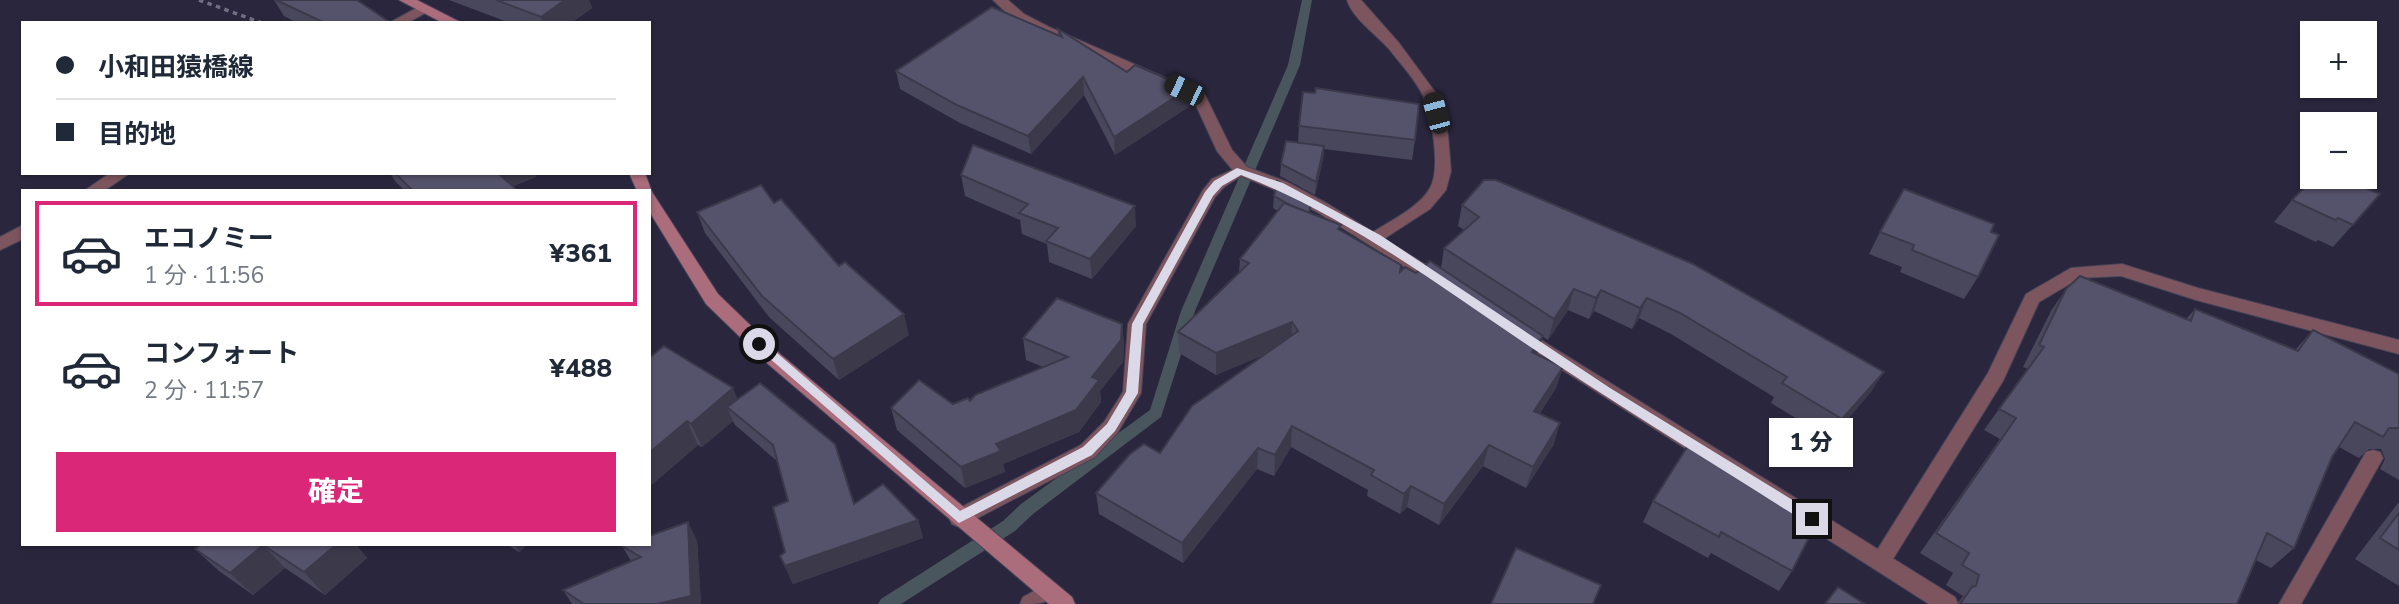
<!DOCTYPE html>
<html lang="ja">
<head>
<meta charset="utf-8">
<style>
	:root { --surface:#fff; --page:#f2f2f3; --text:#1f2937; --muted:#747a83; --line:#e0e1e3; --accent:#db2777 }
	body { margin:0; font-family:"Nunito Sans","Noto Sans JP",sans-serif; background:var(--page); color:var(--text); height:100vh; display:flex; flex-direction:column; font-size:26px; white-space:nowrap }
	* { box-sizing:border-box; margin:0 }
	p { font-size:23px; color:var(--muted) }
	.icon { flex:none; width:38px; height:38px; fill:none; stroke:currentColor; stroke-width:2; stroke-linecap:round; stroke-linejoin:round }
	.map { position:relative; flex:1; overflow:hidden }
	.details { position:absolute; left:21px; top:189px; width:630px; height:357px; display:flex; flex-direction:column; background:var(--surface); border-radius:0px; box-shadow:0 2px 5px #0004 }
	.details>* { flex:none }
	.top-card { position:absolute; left:21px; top:21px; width:630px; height:154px; border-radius:0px; box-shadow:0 2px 5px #0004; display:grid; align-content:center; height:154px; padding:0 35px; background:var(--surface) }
	.controls { position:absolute; left:2300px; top:21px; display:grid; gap:14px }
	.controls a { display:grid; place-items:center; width:77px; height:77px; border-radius:0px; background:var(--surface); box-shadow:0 2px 5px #0004; font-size:35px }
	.end { position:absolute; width:32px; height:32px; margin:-16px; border:9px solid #dbd9e8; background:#111; box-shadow:0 0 0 4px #111 }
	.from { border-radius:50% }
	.bubble { position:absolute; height:49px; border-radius:0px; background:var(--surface); box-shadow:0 2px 5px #0004; font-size:23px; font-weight:800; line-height:49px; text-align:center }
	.car { position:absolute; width:21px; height:42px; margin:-21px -10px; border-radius:9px; box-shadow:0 0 5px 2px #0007; background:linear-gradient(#222 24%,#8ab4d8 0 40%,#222 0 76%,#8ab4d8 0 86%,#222 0) }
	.top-card b { display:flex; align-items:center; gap:24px; height:66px; font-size:26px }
	.top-card b+b { border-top:2px solid var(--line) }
	.top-card i { width:18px; height:18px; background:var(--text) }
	ul { padding:12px 0 0; list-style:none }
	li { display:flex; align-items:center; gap:21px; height:105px; margin:0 14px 10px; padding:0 21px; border:4px solid transparent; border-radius:0px }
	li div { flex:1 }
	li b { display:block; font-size:26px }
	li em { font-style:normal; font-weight:800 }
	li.selected { border-color:var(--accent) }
	li>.icon { width:63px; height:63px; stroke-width:1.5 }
	.cta { display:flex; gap:14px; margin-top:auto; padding:14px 35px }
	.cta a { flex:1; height:80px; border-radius:0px; background:var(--accent); color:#fff; font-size:28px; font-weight:800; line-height:80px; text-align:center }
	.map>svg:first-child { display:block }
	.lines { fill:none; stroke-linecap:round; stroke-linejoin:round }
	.stream { fill:#4a565d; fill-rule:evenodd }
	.service-casing { stroke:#464358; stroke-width:2 }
	.minor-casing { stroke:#464358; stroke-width:2 }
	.secondary-casing { stroke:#464358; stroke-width:2 }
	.path { stroke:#726f83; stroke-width:3.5; stroke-dasharray:4.5 4.5; stroke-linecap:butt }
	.service { fill:#7d555f; fill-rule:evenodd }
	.minor { fill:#7d555f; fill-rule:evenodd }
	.secondary { fill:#ab6c7c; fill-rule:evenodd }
	.wall { fill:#49475c }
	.shaded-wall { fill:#3c394b }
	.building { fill:#55526b; stroke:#3c394b; stroke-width:2 }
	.route { fill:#dbd9e8 }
</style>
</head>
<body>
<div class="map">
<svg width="2399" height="604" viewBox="0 0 2399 604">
	<rect width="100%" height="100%" fill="#2a263d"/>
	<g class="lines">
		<path class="stream" d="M 1302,0 L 1312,0 L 1300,65 L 1195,311 L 1161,417 L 1033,514 L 1015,531 L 901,604 L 878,604 L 881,599 L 1003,521 L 1021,504 L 1150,410 L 1181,311 L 1288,65 Z"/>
		<defs>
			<g id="service">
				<path d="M 1347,0 L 1361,0 L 1399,43 L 1438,96 L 1448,135 L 1451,171 L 1446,190 L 1430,209 L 1376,244 L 1368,238 L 1370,234 C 1388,222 1419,208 1430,188 C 1441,170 1432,117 1424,98 C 1417,81 1400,63 1389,49 C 1376,34 1353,19 1347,0 Z"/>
				<path d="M 1241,166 L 1249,171 L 1224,187 L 1215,197 L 1146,324 L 1141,393 L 1118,432 L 1095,457 L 966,524 L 959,527 L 952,524 L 949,518 L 952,512 L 1081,445 L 1104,422 L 1123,392 L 1128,324 L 1203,190 L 1212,179 Z"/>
				<path d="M 2122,264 L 2198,288 L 2399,340 L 2399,354 L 2196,300 L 2121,276 L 2080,278 L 2039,302 L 2003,381 L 1888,567 L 1881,570 L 1874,567 L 1871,561 L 1874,555 L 1988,373 L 2026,294 L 2071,268 Z"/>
			</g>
			<g id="minor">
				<path d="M 993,0 L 1008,0 L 1024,14 L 1049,27 L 1205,95 L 1232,150 L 1247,167 L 1287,182 L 1328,204 L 1447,278 L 1450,282 L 1447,286 L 1435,286 L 1317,212 L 1275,190 L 1236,174 L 1217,151 L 1194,101 L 1039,33 L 1014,20 Z"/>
				<path d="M 422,5 L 429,9 L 427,12 L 407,23 L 389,23 Z"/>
				<path d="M 110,173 L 130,173 L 104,191 L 84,191 Z"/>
				<path d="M 23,225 L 23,239 L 0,250 L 0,237 Z"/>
				<path d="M 1520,327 L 1955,597 L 1958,604 L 1929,604 L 1514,339 L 1511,334 L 1514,329 Z"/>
				<path d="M 2373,450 L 2380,452 L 2383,458 L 2301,604 L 2279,604 L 2366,452 Z"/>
				<path d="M 1048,583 L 1055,585 L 1059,592 C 1051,604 1036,604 1020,604 L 1023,597 Z"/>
			</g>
			<g id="secondary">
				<path d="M 399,0 L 417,0 L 462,23 L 443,23 Z"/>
				<path d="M 629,173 L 645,173 L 652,192 L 718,294 L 780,354 L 1072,597 L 1075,604 L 1049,604 L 768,364 L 706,304 L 649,211 L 649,191 L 637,191 Z"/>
			</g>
		</defs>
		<use href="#service" class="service-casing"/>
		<use href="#minor" class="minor-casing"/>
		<use href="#secondary" class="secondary-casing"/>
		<path class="path" d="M 199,0 L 262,23"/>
		<use href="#service" class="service"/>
		<use href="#minor" class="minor"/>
		<use href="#secondary" class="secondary"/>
	</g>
	<g class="wall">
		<path d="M 274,0 L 357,0 L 391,23 L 297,23 L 284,16 Z"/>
		<path d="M 449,0 L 589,0 L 592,8 L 571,23 L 510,23 Z"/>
		<path d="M 1058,29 L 1127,72 L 1189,88 L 1190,106 L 1115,155 L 1084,95 L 1031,154 L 960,123 L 900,89 L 896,71 L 1058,36 Z"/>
		<path d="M 1299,126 L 1415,140 L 1412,160 L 1324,149 L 1323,159 L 1315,195 L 1280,176 L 1281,164 L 1298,143 Z"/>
		<path d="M 390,173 L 534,173 L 536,177 L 513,186 L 518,191 L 405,191 L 395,181 Z"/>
		<path d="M 961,175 L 1136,226 L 1092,279 L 1049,262 L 1047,244 L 1022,234 L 1020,220 L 965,196 Z"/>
		<path d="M 2380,194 L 2333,247 L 2318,240 L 2316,242 L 2274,222 L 2292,200 Z"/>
		<path d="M 1274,196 L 1311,214 L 1340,230 L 1400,272 L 1416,273 L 1441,268 L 1444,248 L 1464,230 L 1458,226 L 1462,205 L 1871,392 L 1830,439 L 1771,403 L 1774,397 L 1671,334 L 1639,318 L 1632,329 L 1594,311 L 1589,319 L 1568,310 L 1548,340 L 1542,336 L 1537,355 L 1563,367 L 1556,388 L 1540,413 L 1554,444 L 1526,488 L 1483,466 L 1439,525 L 1407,507 L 1400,514 L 1367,496 L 1368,490 L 1291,447 L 1274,476 L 1257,469 L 1183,563 L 1099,514 L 1096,493 L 1160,453 L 1265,354 L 1216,375 L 1179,353 L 1178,332 L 1239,272 L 1240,259 L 1278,211 L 1273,208 Z"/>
		<path d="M 774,203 L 909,335 L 839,380 L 769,317 L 705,233 L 697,212 Z"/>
		<path d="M 1880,232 L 1991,232 L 1978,277 L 1964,299 L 1900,272 L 1902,267 L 1869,254 Z"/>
		<path d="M 2066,289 L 2186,319 L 2195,309 L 2295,350 L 2313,330 L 2399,374 L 2399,480 L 2380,469 L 2385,459 L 2381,449 L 2369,449 L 2359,458 L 2339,447 L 2332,457 L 2294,548 L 2271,568 L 2256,560 L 2237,604 L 1957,604 L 1963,596 L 1946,585 L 1953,573 L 1920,553 L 2000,439 L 1984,430 L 2028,369 L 2023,367 L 2051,311 Z"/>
		<path d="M 1122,324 L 1124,346 L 1123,362 L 1100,391 L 1101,402 L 1079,432 L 1003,464 L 1005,472 L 965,488 L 897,430 L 891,408 L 953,404 L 970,401 L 1043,367 L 1026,360 L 1023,338 Z"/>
		<path d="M 649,358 L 835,444 L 855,504 L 918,520 L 923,538 L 793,584 L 780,556 L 785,552 L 788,501 L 777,461 L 735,425 L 733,421 L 702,447 L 698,445 L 649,487 Z"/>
		<path d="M 1736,476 L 1792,571 L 1779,591 L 1711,553 L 1708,558 L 1643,522 L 1653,501 Z"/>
		<path d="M 2399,502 L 2399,586 L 2355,559 Z"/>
		<path d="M 697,540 L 701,604 L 572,604 L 563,590 L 631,561 L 622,546 Z"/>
		<path d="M 201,544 L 357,546 L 367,558 L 325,595 L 285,568 L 253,595 L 219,571 L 195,549 Z"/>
		<path d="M 506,544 L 528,544 L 519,552 Z"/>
	</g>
	<g class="shaded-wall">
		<path d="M 565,0 L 589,0 L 592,8 L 571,23 L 543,23 L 541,17 Z"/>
		<path d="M 1083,77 L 1084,95 L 1031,154 L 1028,136 Z"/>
		<path d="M 1189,88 L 1190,106 L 1115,155 L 1114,137 Z"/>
		<path d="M 1324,146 L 1323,159 L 1315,195 L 1316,182 Z"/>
		<path d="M 496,173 L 534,173 L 536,177 L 505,189 Z"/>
		<path d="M 1135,206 L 1136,226 L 1092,279 L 1090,259 Z"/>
		<path d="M 1574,289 L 1568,310 L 1548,340 L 1554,319 Z"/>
		<path d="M 1601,290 L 1594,311 L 1589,319 L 1596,298 Z"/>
		<path d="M 1647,298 L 1639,318 L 1632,329 L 1640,308 Z"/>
		<path d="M 904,314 L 909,335 L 839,380 L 833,359 Z"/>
		<path d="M 1292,322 L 1291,344 L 1216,375 L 1216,353 Z"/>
		<path d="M 1122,324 L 1124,346 L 1123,362 L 1100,391 L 1101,402 L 1079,432 L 1003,464 L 1005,472 L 965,488 L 961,467 L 1092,377 Z"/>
		<path d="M 1543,336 L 1536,357 L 1532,352 Z"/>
		<path d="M 1563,367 L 1556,388 L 1527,432 L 1534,411 Z"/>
		<path d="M 1884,372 L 1871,392 L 1830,439 L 1842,419 Z"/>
		<path d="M 733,388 L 743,412 L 727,407 L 733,421 L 702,447 L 691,424 Z"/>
		<path d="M 687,421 L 698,445 L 649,487 L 649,453 Z"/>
		<path d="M 1560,423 L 1554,444 L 1526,488 L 1533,467 Z"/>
		<path d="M 1292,426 L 1291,447 L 1274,476 L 1275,455 Z"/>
		<path d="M 1489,445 L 1483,466 L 1439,525 L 1444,504 Z"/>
		<path d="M 1258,448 L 1257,469 L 1183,563 L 1182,543 Z"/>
		<path d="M 1411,486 L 1407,507 L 1400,514 L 1404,494 Z"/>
		<path d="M 918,520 L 923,538 L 793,584 L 785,566 Z"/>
		<path d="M 688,522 L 697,540 L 701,604 L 657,604 Z"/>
		<path d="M 337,544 L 359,544 L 357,546 L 367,558 L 325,595 L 304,572 Z"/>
		<path d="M 514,544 L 528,544 L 519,552 Z"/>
		<path d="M 263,545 L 285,568 L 253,595 L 230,573 Z"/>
	</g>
	<g class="building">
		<path d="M 276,0 L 357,0 L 391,23 L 325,23 Z"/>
		<path d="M 496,0 L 565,0 L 541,17 Z"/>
		<path d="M 992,7 L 1062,37 L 1058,29 L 1127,72 L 1135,65 L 1189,88 L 1114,137 L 1083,77 L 1028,136 L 957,105 L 896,71 Z"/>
		<path d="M 1316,88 L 1419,104 L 1415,140 L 1299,126 L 1303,92 L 1315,93 Z"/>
		<path d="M 1286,141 L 1324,146 L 1316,182 L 1281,164 Z"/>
		<path d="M 973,145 L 1135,206 L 1090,259 L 1046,241 L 1058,228 L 1019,213 L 1028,204 L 961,175 Z"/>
		<path d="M 395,173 L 498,173 L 518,191 L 413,191 Z"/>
		<path d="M 2315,177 L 2340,177 L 2380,194 L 2353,225 L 2338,218 L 2335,220 L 2292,200 Z"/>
		<path d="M 1484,180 L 1496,180 L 1693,264 L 1884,372 L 1842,419 L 1782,383 L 1787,377 L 1680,313 L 1647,298 L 1640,308 L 1601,290 L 1596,298 L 1574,289 L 1554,319 L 1444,248 L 1479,217 L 1462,205 Z"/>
		<path d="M 1277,181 L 1312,200 L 1309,213 L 1292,206 L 1274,196 Z"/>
		<path d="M 761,185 L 774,203 L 781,199 L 839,266 L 845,262 L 904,314 L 833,359 L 762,296 L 697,212 Z"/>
		<path d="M 1904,189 L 1994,224 L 1991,232 L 1999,235 L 1978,277 L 1912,250 L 1914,245 L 1880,232 Z"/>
		<path d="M 1284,203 L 1341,225 L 1338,229 L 1401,265 L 1400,272 L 1405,267 L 1416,273 L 1430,261 L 1543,336 L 1532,352 L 1563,367 L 1534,411 L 1560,423 L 1533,467 L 1489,445 L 1444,504 L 1411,486 L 1404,494 L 1371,475 L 1374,470 L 1292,426 L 1275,455 L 1258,448 L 1182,543 L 1096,493 L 1130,454 L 1144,444 L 1160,453 L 1192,406 L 1298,331 L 1292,322 L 1216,353 L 1178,332 L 1249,263 L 1240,259 Z"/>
		<path d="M 2080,276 L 2191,321 L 2195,309 L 2298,351 L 2313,330 L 2399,374 L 2399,428 L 2389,428 L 2383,437 L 2355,422 L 2332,457 L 2294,548 L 2267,533 L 2237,604 L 1960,604 L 1972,587 L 1976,586 L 1979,575 L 1962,565 L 1969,553 L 1936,533 L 2016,418 L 1999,409 L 2044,347 L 2039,345 L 2066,289 Z"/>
		<path d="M 1057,298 L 1122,324 L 1121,340 L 1092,377 L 1099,380 L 1076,410 L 996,444 L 1001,451 L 961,467 L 891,408 L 919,380 L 953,404 L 968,398 L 970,401 L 975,395 L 1068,357 L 1023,338 Z"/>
		<path d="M 664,346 L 733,388 L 691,424 L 687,421 L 649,453 L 649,358 Z"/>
		<path d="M 760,383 L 835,444 L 854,504 L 883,484 L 918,520 L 785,566 L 780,556 L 785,552 L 773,507 L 788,501 L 773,445 L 727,407 Z"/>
		<path d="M 1689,444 L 1739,470 L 1736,476 L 1819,518 L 1792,571 L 1721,532 L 1719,537 L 1653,501 Z"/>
		<path d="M 2399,513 L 2399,550 L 2380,538 Z"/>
		<path d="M 688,522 L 691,596 L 657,604 L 584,604 L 563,590 L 641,557 L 622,546 L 627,544 L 649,544 L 649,536 Z"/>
		<path d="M 201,544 L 337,544 L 304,572 L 263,545 L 230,573 L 195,549 Z"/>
		<path d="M 1516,548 L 1601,585 L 1593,604 L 1491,604 Z"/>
		<path d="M 1838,587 L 1865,604 L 1825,604 Z"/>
	</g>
	<path class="route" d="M 1237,168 L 1283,183 L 1380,235 L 1610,388 L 1817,515 L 1817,523 L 1807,523 C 1714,464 1620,407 1529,346 C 1437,284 1345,215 1241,175 L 1222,186 L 1213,196 L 1143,324 L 1138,393 L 1115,431 L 1092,455 L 959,523 L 753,344 L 759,339 L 763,341 L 960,511 L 1083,447 L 1107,424 L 1126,392 L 1132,324 L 1205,192 L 1214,181 Z"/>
</svg>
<div class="controls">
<a>+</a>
<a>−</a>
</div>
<i class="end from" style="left:759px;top:344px"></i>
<i class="end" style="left:1812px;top:519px"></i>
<div class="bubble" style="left:1769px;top:418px;width:84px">1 分</div>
<i class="car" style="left:1184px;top:90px;rotate:296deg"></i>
<i class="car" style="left:1436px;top:113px;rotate:345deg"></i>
<div class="top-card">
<b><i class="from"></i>小和田猿橋線</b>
<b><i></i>目的地</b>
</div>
<section class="details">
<ul>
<li class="selected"><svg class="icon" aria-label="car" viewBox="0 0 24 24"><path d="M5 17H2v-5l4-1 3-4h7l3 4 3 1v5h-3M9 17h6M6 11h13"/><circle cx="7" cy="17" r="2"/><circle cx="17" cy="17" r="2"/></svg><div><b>エコノミー</b><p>1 分 · 11:56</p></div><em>¥361</em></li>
<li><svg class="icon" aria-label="car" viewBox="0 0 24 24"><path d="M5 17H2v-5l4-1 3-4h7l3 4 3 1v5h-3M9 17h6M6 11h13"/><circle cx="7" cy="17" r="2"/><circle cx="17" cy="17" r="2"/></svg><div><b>コンフォート</b><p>2 分 · 11:57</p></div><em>¥488</em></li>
</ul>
<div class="cta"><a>確定</a></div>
</section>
</div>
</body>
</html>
